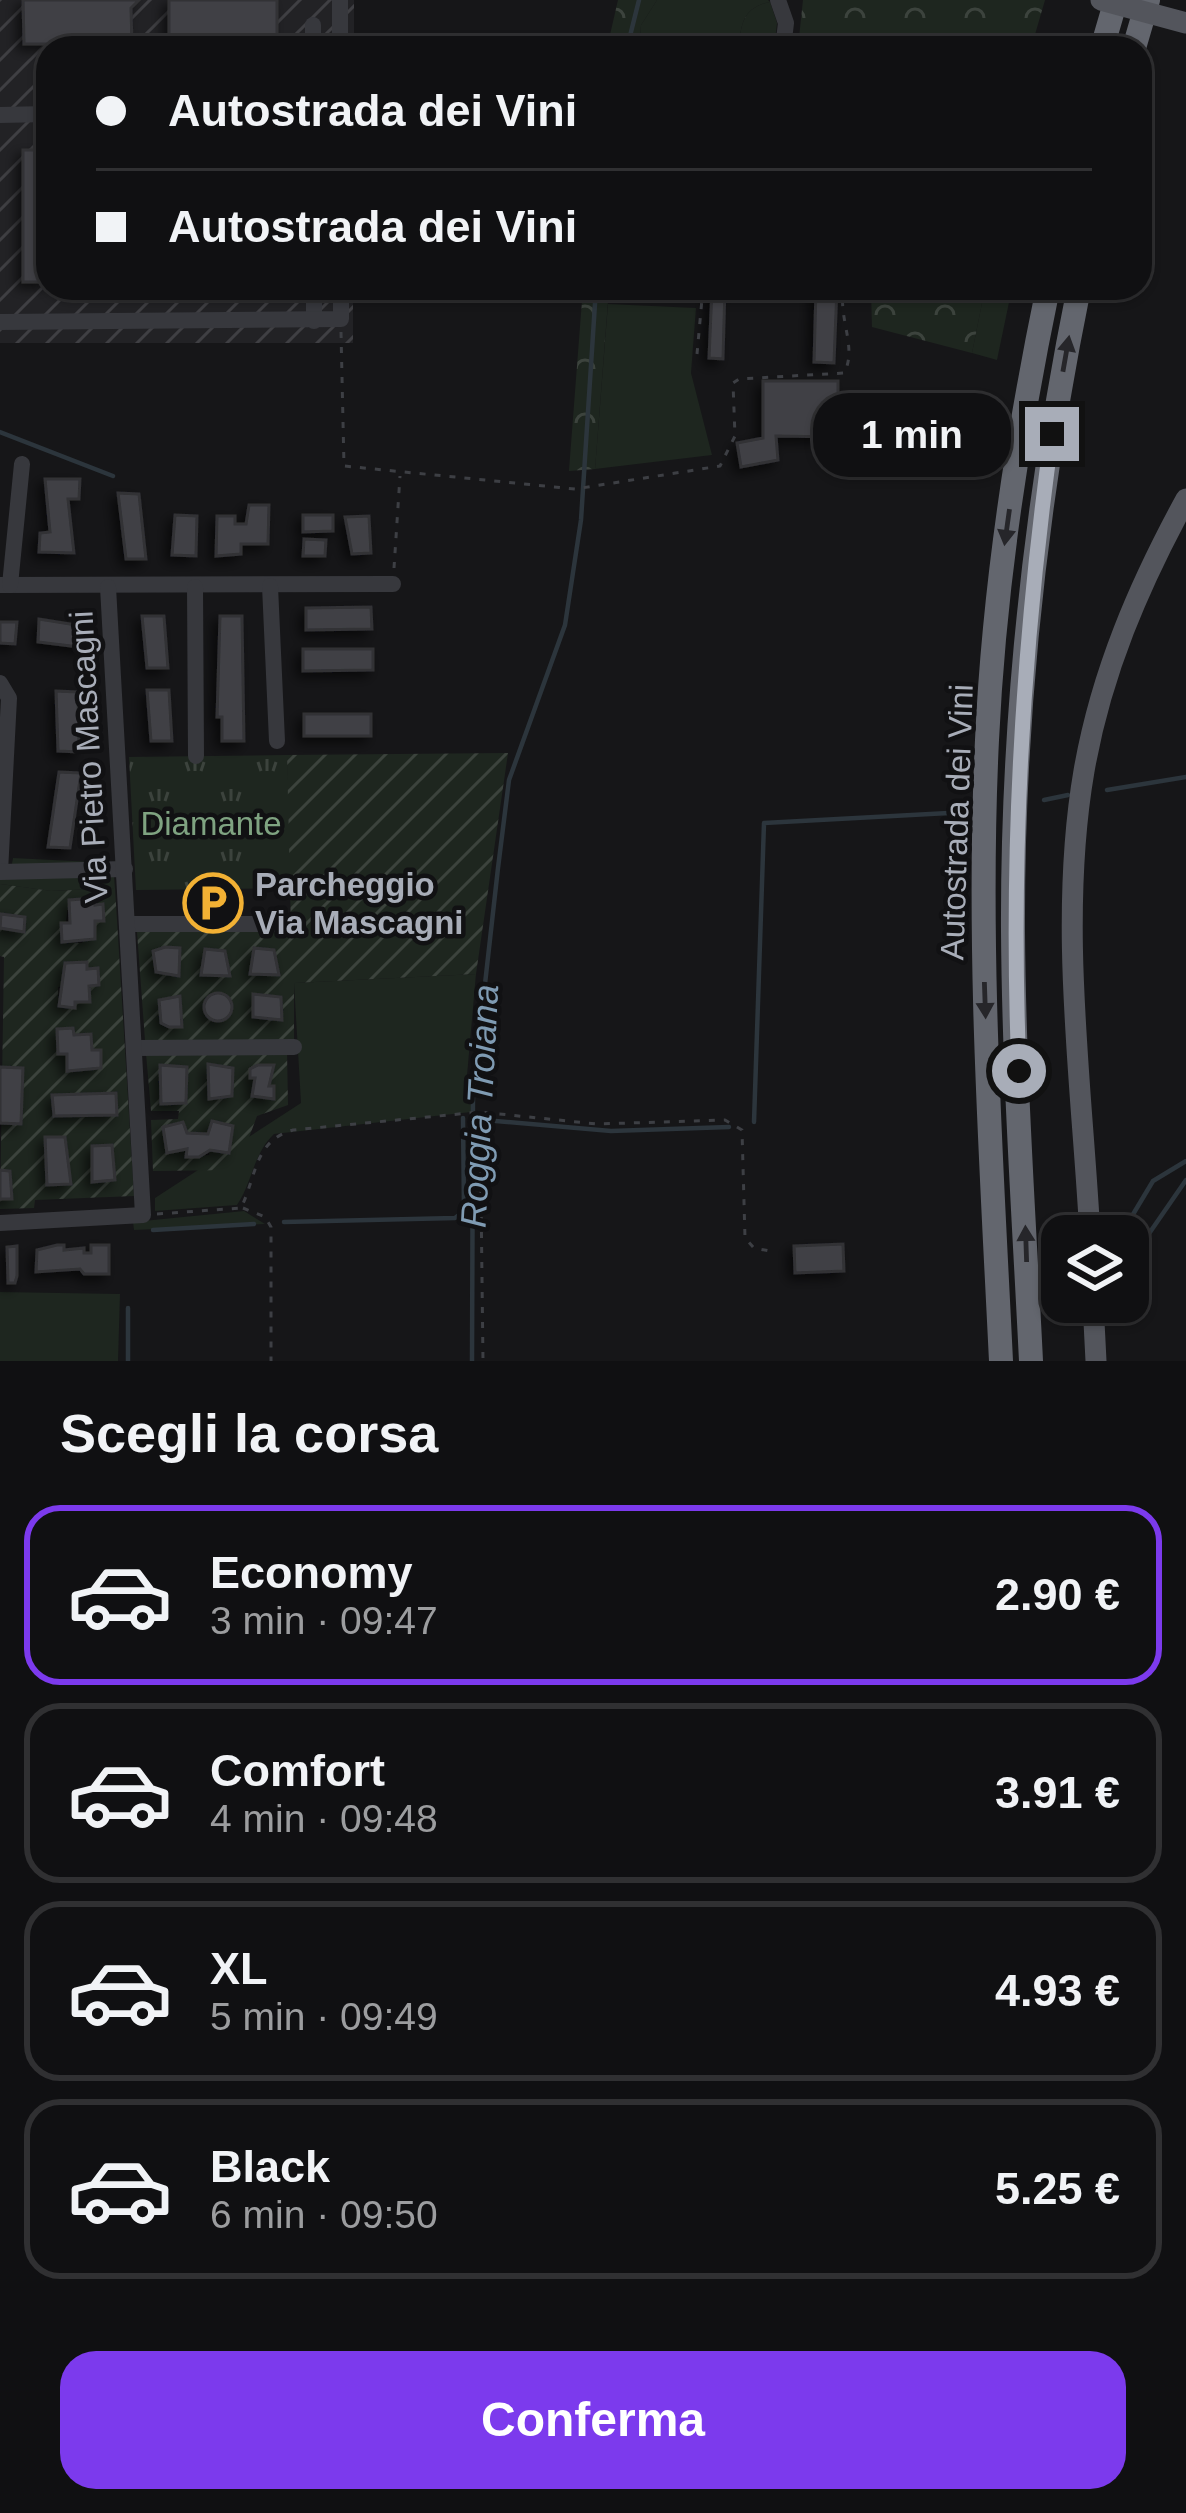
<!DOCTYPE html>
<html lang="it">
<head>
<meta charset="utf-8">
<style>
	:root { --surface:#101012; --page:#1e1e20; --text:#f1f3f6; --muted:#9c9d9f; --line:#303032; --accent:#7c3aed }
	body { margin:0; font-family:Helvetica,sans-serif; background:var(--page); color:var(--text); height:100vh; display:flex; flex-direction:column; font-size:45px; white-space:nowrap }
	* { box-sizing:border-box; margin:0 }
	p { font-size:39px; color:var(--muted) }
	.icon { flex:none; width:66px; height:66px; fill:none; stroke:currentColor; stroke-width:2; stroke-linecap:round; stroke-linejoin:round }
	.map { position:relative; height:1361px; overflow:hidden }
	.side { display:flex; flex-direction:column; background:var(--surface); flex:1 }
	.side>* { flex:none }
	.hud { position:absolute; left:36px; top:36px; width:1116px; height:264px; border-radius:36px; box-shadow:0 3px 9px #0004,0 0 0 3px var(--line); display:grid; align-content:center; height:264px; padding:0 60px; background:var(--surface) }
	.controls { position:absolute; left:1041px; top:1215px; display:grid; gap:24px }
	.controls a { display:grid; place-items:center; width:108px; height:108px; border-radius:24px; background:var(--surface); box-shadow:0 3px 9px #0004,0 0 0 3px var(--line); font-size:60px }
	.end { position:absolute; width:54px; height:54px; margin:-27px; border:15px solid #a8adb8; background:#111; box-shadow:0 0 0 6px #111 }
	.from { border-radius:50% }
	.bubble { position:absolute; height:84px; border-radius:36px; background:var(--surface); box-shadow:0 3px 9px #0004,0 0 0 3px var(--line); font-size:39px; font-weight:700; line-height:84px; text-align:center }
	.hud b { display:flex; align-items:center; gap:42px; height:114px; font-size:45px }
	.hud b+b { border-top:3px solid var(--line) }
	.hud i { width:30px; height:30px; background:var(--text) }
	ul { padding:0; list-style:none }
	li { display:flex; align-items:center; gap:36px; height:180px; margin:0 24px 18px; padding:0 36px; border:6px solid var(--line); border-radius:36px }
	li div { flex:1 }
	li b { display:block; font-size:45px }
	li em { font-style:normal; font-weight:700 }
	li.on { border-color:var(--accent) }
	li>.icon { width:108px; height:108px; stroke-width:1.5 }
	h2 { padding:0 60px; font-size:54px; line-height:144px }
	.action { display:flex; gap:24px; margin-top:auto; padding:24px 60px }
	.action a { flex:1; height:138px; border-radius:36px; background:var(--accent); color:#fff; font-size:48px; font-weight:700; line-height:138px; text-align:center }
	.map>svg:first-child { display:block }
	.industrial { fill:url(#industrial-furrows) }
	.grass { fill:#1e261f }
	.forest { fill:url(#forest-crowns) }
	.park { fill:url(#park-tufts) }
	.garden { fill:url(#garden-furrows); fill-rule:evenodd }
	.lines { fill:none; stroke-linecap:round; stroke-linejoin:round }
	.stream { stroke:#2c353c; stroke-width:4.5 }
	.building { fill:#404145; stroke:#303034; stroke-width:3; filter:url(#shadow) }
	.path { stroke:#3d3f44; stroke-width:3; stroke-dasharray:6 9; stroke-linecap:butt }
	.minor { stroke:#37383d; stroke-width:16 }
	.major { stroke:#53555c; stroke-width:21 }
	.highway { stroke:#63666e; stroke-width:24 }
	.major-bridge { stroke:#53555c; stroke-width:21 }
	.oneway { fill:#26262a }
	.route { stroke:#a8adb8; stroke-width:15 }
	.labels { text-anchor:middle; stroke-width:9; stroke-linejoin:round; paint-order:stroke }
	.street-label { font-size:33px; fill:#a8adb8; stroke:#111113 }
	.park-label { font-size:33px; fill:#7fa381; stroke:#111113 }
	.poi-label { font-size:33px; font-weight:bold; fill:#a8adb8; stroke:#111113; text-anchor:start }
	.water-label { font-size:36px; font-style:italic; fill:#7f9bb3; stroke:#111113 }
</style>
</head>
<body>
<div class="map">
<svg width="1186" height="1361" viewBox="0 0 1186 1361">
	<defs>
		<pattern id="industrial-furrows" width="10" height="10" patternUnits="userSpaceOnUse" patternTransform="scale(3)"><rect width="10" height="10" fill="#222225"/><path d="M-1 1l2-2M0 10L10 0M9 11l2-2" fill="none" stroke="#3f3f43"/></pattern>
		<pattern id="forest-crowns" width="20" height="18" patternUnits="userSpaceOnUse" patternTransform="scale(3)"><rect width="20" height="18" fill="#1e261f"/><path d="M2 6a3 3 0 1 1 6 0M12 15a3 3 0 1 1 6 0" fill="none" stroke="#3c433d"/></pattern>
		<pattern id="park-tufts" width="24" height="20" patternUnits="userSpaceOnUse" patternTransform="scale(3)"><rect width="24" height="20" fill="#1e261f"/><path d="M3 7l-1-3M5 7V3M7 7l1-3M15 17l-1-3M17 17v-4M19 17l1-3" fill="none" stroke="#3c433d"/></pattern>
		<pattern id="garden-furrows" width="10" height="10" patternUnits="userSpaceOnUse" patternTransform="scale(3)"><rect width="10" height="10" fill="#1e261f"/><path d="M-1 1l2-2M0 10L10 0M9 11l2-2" fill="none" stroke="#3c433d"/></pattern>
		<filter id="shadow"><feDropShadow dx="-5.5" dy="5.5" stdDeviation="6" flood-color="#0009"/></filter>
	</defs>
	<rect width="100%" height="100%" fill="#161618"/>
	<path class="industrial" d="M 0,0 L 354,0 L 354,48 L 48,48 L 48,288 L 353,288 L 353,343 L 0,343 Z"/>
	<g class="grass">
		<path d="M 657,0 L 768,0 L 770,2 C 743,8 741,23 739,48 L 639,48 L 641,25 Z"/>
		<path d="M 985,288 L 1012,288 L 997,360 L 972,353 Z"/>
		<path d="M 608,304 L 696,308 L 691,373 L 712,455 L 595,469 Z"/>
		<path d="M 13,858 L 113,863 L 115,888 L 51,891 L 0,884 L 0,874 L 10,874 Z"/>
		<path d="M 476,974 L 466,1087 L 472,1088 L 471,1112 L 274,1134 C 253,1154 253,1181 237,1205 L 155,1211 L 155,1198 L 301,1103 L 294,983 Z"/>
		<path d="M 244,1211 L 265,1224 L 134,1230 L 133,1222 Z"/>
		<path d="M 0,1292 L 120,1294 L 118,1361 L 0,1361 Z"/>
	</g>
	<g class="forest">
		<path d="M 618,0 L 657,0 L 641,25 L 639,48 L 607,48 Z"/>
		<path d="M 803,0 L 1045,0 L 1031,48 L 798,48 Z"/>
		<path d="M 770,2 L 777,23 L 774,48 L 739,48 C 741,23 743,8 770,2 Z"/>
		<path d="M 583,288 L 609,288 L 595,469 L 569,471 Z"/>
		<path d="M 871,288 L 985,288 L 972,353 L 872,327 Z"/>
	</g>
	<path class="park" d="M 287,755 L 292,888 L 136,890 L 129,757 Z"/>
	<g class="garden">
		<path d="M 508,753 L 476,974 L 294,983 L 294,1040 L 145,1040 L 137,932 L 291,931 L 287,755 Z"/>
		<path d="M 0,884 L 52,891 L 115,888 L 134,1196 L 35,1200 L 34,1208 L 0,1209 L 4,957 L 0,956 ZM 94,898 L 95,905 L 103,905 L 104,920 L 95,921 L 82,943 L 63,942 L 69,900 ZM 86,962 L 87,969 L 98,969 L 89,986 L 90,1002 L 75,1002 L 74,1008 L 59,1006 L 58,987 L 66,986 ZM 73,1028 L 74,1035 L 90,1034 L 92,1050 L 101,1050 L 101,1067 L 68,1071 L 67,1054 L 58,1053 L 57,1029 Z"/>
		<path d="M 287,1052 L 288,1105 L 257,1116 L 237,1170 L 153,1171 L 151,1120 L 178,1119 L 179,1111 L 151,1111 L 146,1053 ZM 213,1121 L 233,1127 L 229,1153 L 210,1150 L 209,1155 L 187,1157 L 187,1149 L 168,1153 L 163,1127 L 183,1122 L 187,1133 L 208,1134 Z"/>
	</g>
	<g class="lines">
		<g class="stream">
			<path d="M 627,48 L 639,0"/>
			<path d="M 0,432 L 113,476"/>
			<path d="M 1107,790 L 1186,777"/>
			<path d="M 1044,800 L 1068,795"/>
			<path d="M 484,1120 L 611,1131 L 729,1127"/>
			<path d="M 754,1122 L 764,823 L 967,812"/>
			<path d="M 284,1222 L 455,1218 L 464,1211 L 463,1118"/>
			<path d="M 153,1230 L 254,1224"/>
			<path d="M 1120,1236 L 1153,1181 L 1186,1161"/>
			<path d="M 1128,1264 L 1186,1180"/>
			<path d="M 128,1361 L 128,1308"/>
			<path d="M 472,1361 L 473,1091 L 498,868 L 509,780 L 565,625 L 581,520 L 596,288"/>
		</g>
	</g>
	<g class="building">
		<path d="M 23,0 L 139,0 L 131,8 L 132,44 L 24,44 Z"/>
		<path d="M 169,0 L 277,0 L 277,45 L 169,44 Z"/>
		<rect x="23" y="150" width="25" height="132"/>
		<path d="M 712,288 L 725,288 L 723,359 L 709,358 Z"/>
		<path d="M 816,288 L 837,288 L 834,363 L 814,362 Z"/>
		<path d="M 763,381 L 838,381 L 838,437 L 776,436 L 778,460 L 741,467 L 737,443 L 763,438 Z"/>
		<path d="M 45,479 L 80,479 L 79,499 L 68,499 L 74,553 L 39,552 L 40,533 L 50,532 Z"/>
		<path d="M 118,493 L 139,494 L 146,559 L 126,559 Z"/>
		<path d="M 249,505 L 269,505 L 268,544 L 241,544 L 241,554 L 216,556 L 217,516 L 235,516 L 235,524 L 246,524 Z"/>
		<path d="M 175,515 L 197,516 L 196,556 L 172,555 Z"/>
		<path d="M 303,515 L 333,515 L 333,531 L 303,532 Z"/>
		<path d="M 369,516 L 371,553 L 352,554 L 345,517 Z"/>
		<path d="M 304,539 L 326,540 L 325,556 L 303,556 Z"/>
		<path d="M 371,607 L 372,629 L 306,630 L 306,608 Z"/>
		<path d="M 142,616 L 164,616 L 168,668 L 147,668 Z"/>
		<path d="M 220,616 L 242,616 L 244,741 L 222,741 L 222,717 L 217,717 Z"/>
		<path d="M 39,619 L 89,627 L 87,648 L 38,642 Z"/>
		<path d="M 0,622 L 17,622 L 15,644 L 0,643 Z"/>
		<path d="M 303,649 L 373,649 L 373,670 L 303,671 Z"/>
		<path d="M 147,690 L 169,690 L 172,741 L 151,741 Z"/>
		<path d="M 56,691 L 78,692 L 79,752 L 58,751 Z"/>
		<rect x="304" y="714" width="67" height="22"/>
		<path d="M 59,772 L 81,773 L 70,848 L 48,847 Z"/>
		<path d="M 95,898 L 95,905 L 103,904 L 104,921 L 95,921 L 95,939 L 62,942 L 61,923 L 70,923 L 69,900 Z"/>
		<path d="M 1,914 L 25,917 L 24,932 L 0,928 Z"/>
		<path d="M 165,947 L 180,948 L 179,976 L 156,972 L 153,951 Z"/>
		<path d="M 254,948 L 274,950 L 279,975 L 250,974 Z"/>
		<path d="M 205,949 L 225,951 L 230,976 L 201,975 Z"/>
		<path d="M 87,962 L 87,969 L 98,968 L 99,985 L 89,986 L 90,1002 L 75,1002 L 75,1008 L 59,1006 L 65,963 Z"/>
		<circle cx="218" cy="1007" r="14"/>
		<path d="M 253,994 L 281,997 L 282,1020 L 253,1017 Z"/>
		<path d="M 180,996 L 182,1027 L 169,1027 L 161,1023 L 159,1000 Z"/>
		<path d="M 73,1028 L 74,1035 L 91,1034 L 92,1050 L 101,1050 L 101,1068 L 67,1071 L 67,1054 L 58,1054 L 57,1029 Z"/>
		<path d="M 208,1064 L 233,1068 L 232,1096 L 209,1099 Z"/>
		<path d="M 160,1065 L 187,1067 L 186,1103 L 161,1104 Z"/>
		<path d="M 258,1065 L 274,1065 L 269,1086 L 274,1086 L 274,1099 L 252,1096 L 255,1078 L 250,1078 L 250,1069 Z"/>
		<path d="M 0,1067 L 23,1068 L 21,1124 L 0,1123 Z"/>
		<path d="M 116,1093 L 117,1115 L 54,1116 L 52,1095 Z"/>
		<path d="M 212,1121 L 233,1126 L 229,1153 L 210,1150 L 199,1157 L 186,1157 L 187,1149 L 167,1153 L 163,1127 L 183,1122 L 187,1133 L 208,1134 Z"/>
		<path d="M 45,1137 L 65,1137 L 71,1184 L 47,1185 Z"/>
		<path d="M 112,1145 L 115,1180 L 92,1182 L 92,1146 Z"/>
		<path d="M 0,1170 L 10,1171 L 12,1199 L 0,1199 Z"/>
		<path d="M 843,1244 L 844,1271 L 795,1273 L 794,1246 Z"/>
		<path d="M 57,1245 L 64,1245 L 64,1250 L 84,1248 L 84,1253 L 91,1253 L 91,1245 L 109,1245 L 109,1274 L 84,1274 L 80,1269 L 36,1272 L 37,1250 Z"/>
		<path d="M 17,1246 L 17,1276 L 15,1283 L 8,1283 L 7,1247 Z"/>
	</g>
	<g class="lines">
		<g class="path">
			<path d="M 341,332 L 344,466 L 575,489 L 720,466 L 735,436 L 733,383 L 739,379 L 844,373 C 858,348 837,316 844,288"/>
			<path d="M 697,354 L 703,288"/>
			<path d="M 394,568 L 400,476"/>
			<path d="M 480,1112 L 483,1361"/>
			<path d="M 243,1208 L 265,1217 L 271,1227 L 271,1361"/>
			<path d="M 157,1214 L 241,1208 C 257,1175 254,1141 293,1130 L 480,1112 L 597,1124 L 725,1120 L 742,1130 L 745,1238 L 754,1248 L 775,1252"/>
		</g>
		<g class="minor">
			<path d="M 340,0 L 340,48"/>
			<path d="M 778,0 L 786,23 L 783,48"/>
			<path d="M 313,25 L 313,48"/>
			<path d="M 0,115 L 48,114"/>
			<path d="M 314,288 L 314,321"/>
			<path d="M 0,322 L 341,319 L 341,288"/>
			<path d="M 0,585 L 393,584"/>
			<path d="M 10,585 L 22,464"/>
			<path d="M 270,586 L 277,741"/>
			<path d="M 195,587 L 196,756"/>
			<path d="M 0,683 L 9,698 L 0,872"/>
			<path d="M 0,872 L 125,869"/>
			<path d="M 128,924 L 291,924"/>
			<path d="M 134,1048 L 294,1047"/>
			<path d="M 0,1223 L 143,1215 L 108,587"/>
		</g>
		<g class="major">
			<path d="M 1090,1236 C 1082,1084 1058,922 1084,771 C 1101,673 1139,585 1186,499"/>
			<path d="M 1093,1302 L 1096,1361"/>
		</g>
		<g class="highway">
			<path d="M 1102,48 L 1116,0"/>
			<path d="M 1134,48 L 1148,0"/>
			<path d="M 1001,1361 C 991,1154 977,947 987,740 C 994,588 1017,437 1048,288"/>
			<path d="M 1031,1361 C 1024,1218 1014,1075 1013,932 C 1012,716 1036,500 1079,288"/>
		</g>
		<path class="major-bridge" d="M 1101,0 L 1186,23"/>
	</g>
	<defs><path id="oneway-solid" d="M-6-.8H1V-3.2L6.5 0L1 3.2V.8H-6Z" transform="scale(3)"/></defs>
	<g class="oneway">
		<use href="#oneway-solid" transform="translate(1066 354) rotate(-80)"/>
		<use href="#oneway-solid" transform="translate(1007 527) rotate(98)"/>
		<use href="#oneway-solid" transform="translate(985 1000) rotate(88)"/>
		<use href="#oneway-solid" transform="translate(1026 1244) rotate(-92)"/>
	</g>
	<g class="lines">
		<path class="route" d="M 1019,1071 C 1010,856 1022,647 1052,434"/>
	</g>
	<defs>
		<symbol id="parking-ring" viewBox="-11 -11 22 22"><circle r="9.5" fill="#111113" stroke="#f2b134" stroke-width="1.5"/><path d="M-3.5-5.5H1a3.5 3.5 0 0 1 0 7H-1V5.5H-3.5ZM-1-3.4V-.6H.8a1.4 1.4 0 0 0 0-2.8Z" fill="#f2b134"/></symbol>
	</defs>
	<g fill-rule="evenodd">
		<use href="#parking-ring" x="180" y="870" width="66" height="66"/>
	</g>
	<g class="labels">
		<g class="street-label">
			<text transform="translate(88 757) rotate(-93)" y="12">Via Pietro Mascagni</text>
			<text transform="translate(956 822) rotate(-88)" y="12">Autostrada dei Vini</text>
		</g>
		<g class="park-label">
			<text x="211" y="835">Diamante</text>
		</g>
		<g class="poi-label">
			<text x="255" y="896">Parcheggio<tspan x="255" dy="38">Via Mascagni</tspan></text>
		</g>
		<g class="water-label">
			<text transform="translate(479 1106) rotate(-87)" y="13">Roggia Troiana</text>
		</g>
	</g>
</svg>
<div class="controls">
<a><svg class="icon" aria-label="layers" viewBox="0 0 24 24"><path d="M12 4l9 5-9 5-9-5zM3 14l9 5 9-5"/></svg></a>
</div>
<i class="end from" style="left:1019px;top:1071px"></i>
<i class="end" style="left:1052px;top:434px"></i>
<div class="bubble" style="left:813px;top:393px;width:198px">1 min</div>
<div class="hud">
<b><i class="from"></i>Autostrada dei Vini</b>
<b><i></i>Autostrada dei Vini</b>
</div>
</div>
<section class="side">
<h2>Scegli la corsa</h2>
<ul>
<li class="on"><svg class="icon" aria-label="car" viewBox="0 0 24 24"><path d="M5 17H2v-5l4-1 3-4h7l3 4 3 1v5h-3M9 17h6M6 11h13"/><circle cx="7" cy="17" r="2"/><circle cx="17" cy="17" r="2"/></svg><div><b>Economy</b><p>3 min · 09:47</p></div><em>2.90 €</em></li>
<li><svg class="icon" aria-label="car" viewBox="0 0 24 24"><path d="M5 17H2v-5l4-1 3-4h7l3 4 3 1v5h-3M9 17h6M6 11h13"/><circle cx="7" cy="17" r="2"/><circle cx="17" cy="17" r="2"/></svg><div><b>Comfort</b><p>4 min · 09:48</p></div><em>3.91 €</em></li>
<li><svg class="icon" aria-label="car" viewBox="0 0 24 24"><path d="M5 17H2v-5l4-1 3-4h7l3 4 3 1v5h-3M9 17h6M6 11h13"/><circle cx="7" cy="17" r="2"/><circle cx="17" cy="17" r="2"/></svg><div><b>XL</b><p>5 min · 09:49</p></div><em>4.93 €</em></li>
<li><svg class="icon" aria-label="car" viewBox="0 0 24 24"><path d="M5 17H2v-5l4-1 3-4h7l3 4 3 1v5h-3M9 17h6M6 11h13"/><circle cx="7" cy="17" r="2"/><circle cx="17" cy="17" r="2"/></svg><div><b>Black</b><p>6 min · 09:50</p></div><em>5.25 €</em></li>
</ul>
<div class="action"><a>Conferma</a></div>
</section>
</body>
</html>
